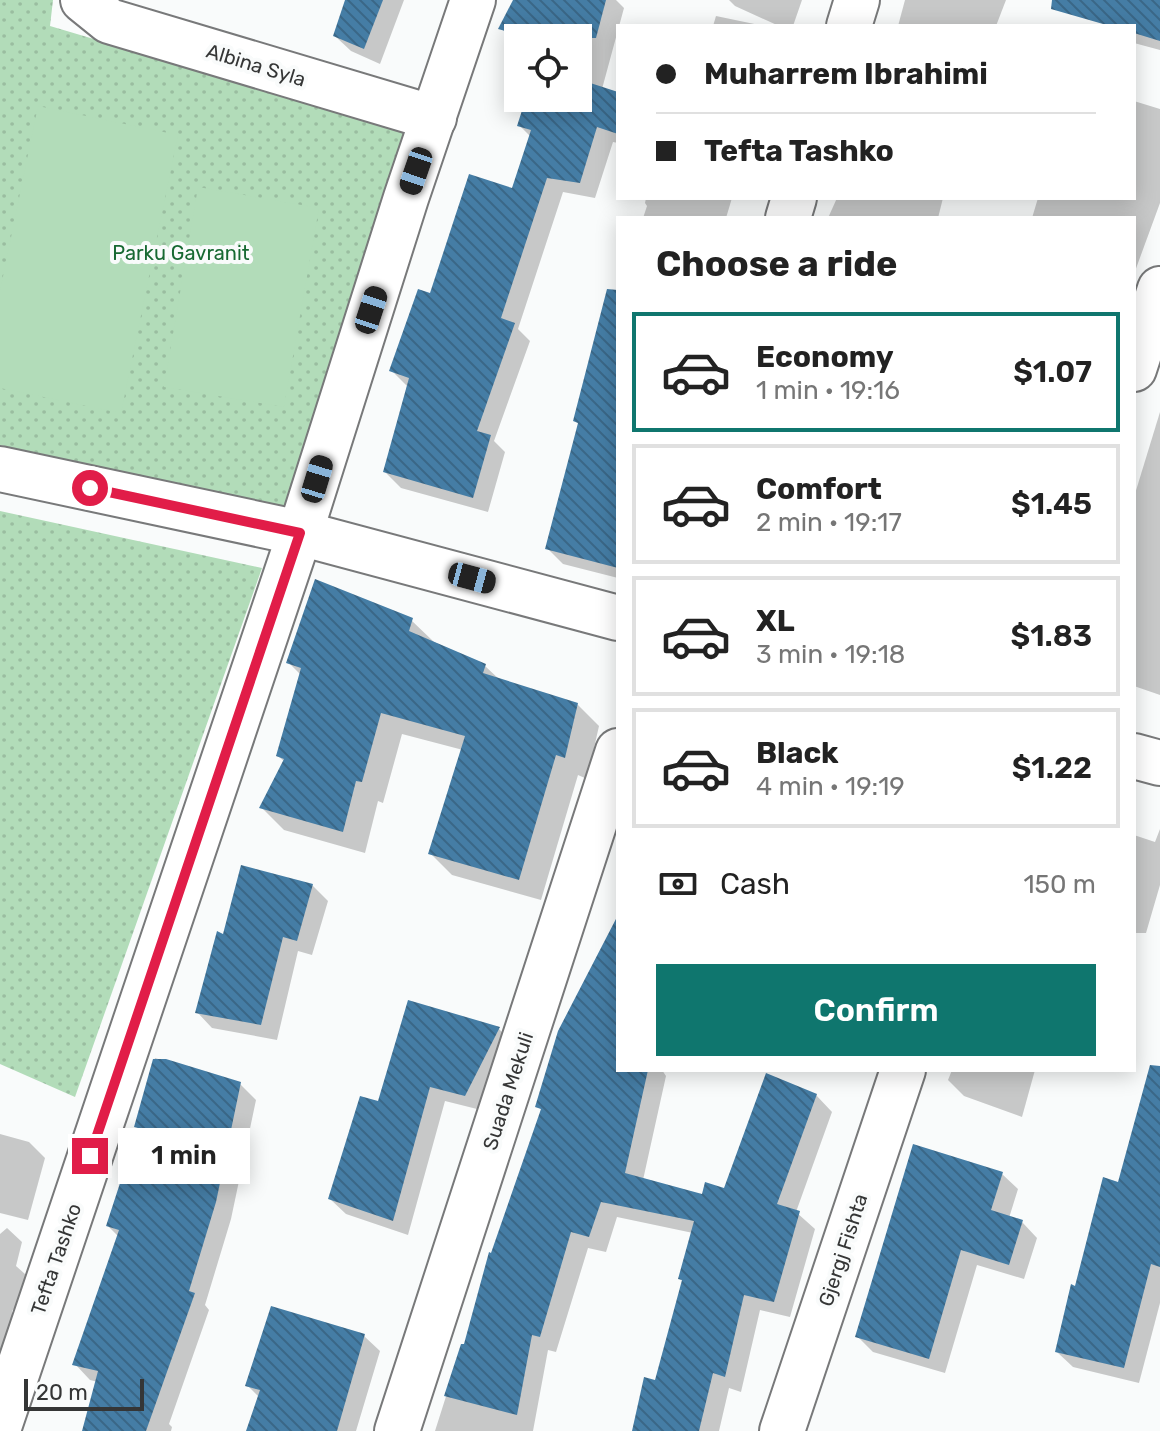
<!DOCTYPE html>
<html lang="en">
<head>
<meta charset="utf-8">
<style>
	:root { --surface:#fff; --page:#f2f2f2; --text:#222; --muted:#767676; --line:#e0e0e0; --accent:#0f766e }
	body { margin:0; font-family:Rubik,sans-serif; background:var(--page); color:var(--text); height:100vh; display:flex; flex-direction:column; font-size:30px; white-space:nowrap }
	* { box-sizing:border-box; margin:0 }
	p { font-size:26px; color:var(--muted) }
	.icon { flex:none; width:44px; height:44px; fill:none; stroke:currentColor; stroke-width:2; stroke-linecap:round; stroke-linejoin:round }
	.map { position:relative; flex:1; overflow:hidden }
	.details { position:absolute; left:616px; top:216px; width:520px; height:856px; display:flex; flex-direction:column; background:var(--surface); border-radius:0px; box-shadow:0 4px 20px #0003 }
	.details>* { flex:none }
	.top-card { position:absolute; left:616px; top:24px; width:520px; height:176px; border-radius:0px; box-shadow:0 4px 20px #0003; display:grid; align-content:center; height:176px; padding:0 40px; background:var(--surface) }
	.tools { position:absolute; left:504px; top:24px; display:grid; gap:16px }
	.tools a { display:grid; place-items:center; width:88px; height:88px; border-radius:0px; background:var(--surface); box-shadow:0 4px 20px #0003; font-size:40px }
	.scale { position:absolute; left:24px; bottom:20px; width:120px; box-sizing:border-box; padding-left:8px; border:4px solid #353636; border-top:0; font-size:22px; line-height:28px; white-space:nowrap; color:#353636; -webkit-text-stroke:6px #f9fbfb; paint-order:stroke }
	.end { position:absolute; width:36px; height:36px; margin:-18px; border:10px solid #e11d48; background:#fff; box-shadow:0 0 0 4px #fff }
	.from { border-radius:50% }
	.bubble { position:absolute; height:56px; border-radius:0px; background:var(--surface); box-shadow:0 4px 20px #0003; font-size:26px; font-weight:600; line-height:56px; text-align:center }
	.car { position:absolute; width:24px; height:48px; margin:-24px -12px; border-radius:10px; box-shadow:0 0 6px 2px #0007; background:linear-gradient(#222 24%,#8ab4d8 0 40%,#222 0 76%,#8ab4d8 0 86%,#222 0) }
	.top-card b { display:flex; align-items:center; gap:28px; height:76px; font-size:30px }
	.top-card b+b { border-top:2px solid var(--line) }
	.top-card i { width:20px; height:20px; background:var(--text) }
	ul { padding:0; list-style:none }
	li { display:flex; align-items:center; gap:24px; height:120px; margin:0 16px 12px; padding:0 24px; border:4px solid var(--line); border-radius:0px }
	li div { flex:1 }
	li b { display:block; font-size:30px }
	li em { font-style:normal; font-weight:600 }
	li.active { border-color:var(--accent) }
	li>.icon { width:72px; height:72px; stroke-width:1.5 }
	h2 { padding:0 40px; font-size:36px; line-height:96px }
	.pay { display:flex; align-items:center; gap:20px; height:88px; padding:0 40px; font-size:30px }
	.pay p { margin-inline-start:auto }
	.primary-button { display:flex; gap:16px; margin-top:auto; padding:16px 40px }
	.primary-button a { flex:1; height:92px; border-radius:0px; background:var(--accent); color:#fff; font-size:32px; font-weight:600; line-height:92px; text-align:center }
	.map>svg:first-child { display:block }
	.park { fill:url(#park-dots) }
	.garden { fill:#b2dcb9 }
	.shadow { fill:#0003 }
	.building { fill:url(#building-back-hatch) }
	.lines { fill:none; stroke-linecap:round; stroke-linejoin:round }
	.minor-casing { stroke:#78797a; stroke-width:48 }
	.minor { stroke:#fff; stroke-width:44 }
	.route { stroke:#e11d48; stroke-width:10 }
	.labels { text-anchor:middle; stroke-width:8; stroke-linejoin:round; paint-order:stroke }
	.street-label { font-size:20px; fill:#353636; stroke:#f9fbfb }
	.park-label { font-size:20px; fill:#176932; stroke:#f9fbfb }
</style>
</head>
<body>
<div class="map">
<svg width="1160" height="1431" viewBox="0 0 1160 1431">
	<defs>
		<pattern id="park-dots" width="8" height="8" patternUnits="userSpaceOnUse" patternTransform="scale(2)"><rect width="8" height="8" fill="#b2dcb9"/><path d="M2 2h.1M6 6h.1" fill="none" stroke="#9abda0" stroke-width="1.8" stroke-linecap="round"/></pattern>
		<pattern id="building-back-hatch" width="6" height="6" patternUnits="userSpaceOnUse" patternTransform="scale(2)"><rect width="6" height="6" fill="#457da5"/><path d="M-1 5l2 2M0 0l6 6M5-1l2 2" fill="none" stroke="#3a6787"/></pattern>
	</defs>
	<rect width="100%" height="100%" fill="#f9fbfb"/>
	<g class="park">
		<path d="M 0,0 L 53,0 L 50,26 L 407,132 L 289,508 L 0,445 Z"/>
		<path d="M 0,511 L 262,568 L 75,1097 L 0,1064 Z"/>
	</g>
	<g class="garden">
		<path d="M 38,106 L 178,135 L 121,413 L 0,388 L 0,291 Z"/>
		<path d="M 198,187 L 319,208 L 284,407 L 164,387 Z"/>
	</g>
	<g class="shadow">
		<path d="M 347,0 L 404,0 L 380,64 L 351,51 L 335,36 Z"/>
		<path d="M 515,0 L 616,0 L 624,8 L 602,89 L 618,94 L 618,143 L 613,142 L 595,198 L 563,192 L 518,329 L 530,341 L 494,441 L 505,452 L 488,512 L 401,488 L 385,472 L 407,386 L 391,370 L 431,295 L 513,191 L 531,137 L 519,125 L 529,98 L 578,98 L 578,38 L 518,38 L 516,44 L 501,28 Z"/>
		<path d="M 729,0 L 802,0 L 793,26 L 779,26 L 735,6 Z"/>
		<path d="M 905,0 L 1006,0 L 996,26 L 898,26 Z"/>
		<path d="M 1112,0 L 1160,0 L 1160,50 L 1134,43 L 1134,26 L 1108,26 L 1106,24 Z"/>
		<path d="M 716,16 L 764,26 L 713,26 Z"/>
		<path d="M 1134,101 L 1160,109 L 1160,203 L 1134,274 L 1134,218 L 1032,218 L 1038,198 L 1134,198 Z"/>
		<path d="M 646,198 L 732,198 L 726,218 L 643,218 L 647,206 L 645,203 Z"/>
		<path d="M 837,198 L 943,198 L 938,218 L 828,218 Z"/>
		<path d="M 618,285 L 618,578 L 563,564 L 547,548 L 580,425 L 575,421 L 591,358 Z"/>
		<path d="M 1160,412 L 1160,695 L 1134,686 L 1134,497 Z"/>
		<path d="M 411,620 L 434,642 L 485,666 L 500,680 L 577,704 L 599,726 L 587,779 L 578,775 L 541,900 L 452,875 L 430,853 L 463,750 L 402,734 L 383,803 L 378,801 L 365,853 L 284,830 L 262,808 L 285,762 L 278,756 L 301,675 L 289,663 Z"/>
		<path d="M 1160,829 L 1160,885 L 1146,933 L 1134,933 L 1134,835 L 1155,842 Z"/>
		<path d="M 312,885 L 328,901 L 312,955 L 298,951 L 277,1040 L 212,1028 L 197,1012 L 224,937 Z"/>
		<path d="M 618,920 L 618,1070 L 662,1070 L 666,1076 L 643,1180 L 703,1196 L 725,1190 L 816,1095 L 832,1112 L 796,1212 L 815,1229 L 790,1317 L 760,1310 L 741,1392 L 729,1388 L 719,1431 L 634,1431 L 656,1382 L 684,1282 L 680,1279 L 693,1233 L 617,1217 L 606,1252 L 588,1248 L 556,1352 L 548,1350 L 533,1431 L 435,1431 L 462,1346 L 466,1347 L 492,1256 L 543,1112 L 538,1106 Z"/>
		<path d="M 409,1002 L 499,1029 L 515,1045 L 481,1110 L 445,1101 L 408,1235 L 346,1214 L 330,1199 L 379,1104 Z"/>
		<path d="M 155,1058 L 240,1084 L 256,1100 L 231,1219 L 205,1305 L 209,1310 L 169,1424 L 172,1427 L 171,1431 L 84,1431 L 98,1382 L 90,1380 L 75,1364 L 119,1237 L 108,1226 L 140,1130 L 136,1126 Z"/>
		<path d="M 952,1070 L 1035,1070 L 1022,1117 L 964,1096 L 948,1080 Z"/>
		<path d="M 1160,1098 L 1160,1303 L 1139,1383 L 1073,1367 L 1057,1352 L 1076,1288 L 1120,1184 Z"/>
		<path d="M 0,1134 L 29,1142 L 45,1158 L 28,1220 L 0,1213 Z"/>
		<path d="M 1002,1174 L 1018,1189 L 1009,1218 L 1022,1222 L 1037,1238 L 1024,1279 L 977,1265 L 945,1373 L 873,1352 L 858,1337 Z"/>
		<path d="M 7,1228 L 22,1242 L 16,1266 L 34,1282 L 12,1311 L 11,1356 L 0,1354 L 0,1234 Z"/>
		<path d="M 364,1336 L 380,1351 L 356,1431 L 248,1431 L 260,1398 L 247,1385 Z"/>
	</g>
	<g class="building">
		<path d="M 345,0 L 383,0 L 364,49 L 333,36 Z"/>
		<path d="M 513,0 L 606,0 L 596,38 L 531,38 L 498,29 Z"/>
		<path d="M 1052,0 L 1160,0 L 1160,41 L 1134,33 L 1134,26 L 1110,26 L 1051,9 Z"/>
		<path d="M 578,79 L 618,92 L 618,134 L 597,127 L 580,183 L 547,178 L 501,318 L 515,323 L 477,431 L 491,435 L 473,498 L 383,472 L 409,378 L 389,371 L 418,289 L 430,293 L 469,174 L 512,188 L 531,130 L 517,126 L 526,98 L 578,98 Z"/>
		<path d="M 607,289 L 618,290 L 618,568 L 545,549 L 578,423 L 573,421 Z"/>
		<path d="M 315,579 L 413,618 L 409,631 L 486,664 L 483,673 L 578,703 L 565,758 L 556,755 L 519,880 L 428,854 L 465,736 L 381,713 L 362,782 L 356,781 L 343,832 L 259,808 L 284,759 L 276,756 L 301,668 L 286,663 Z"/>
		<path d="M 241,865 L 313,884 L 297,941 L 283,937 L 261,1025 L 195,1013 L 217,931 L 223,934 Z"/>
		<path d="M 618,915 L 618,1070 L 648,1070 L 625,1173 L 702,1194 L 705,1182 L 724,1188 L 766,1073 L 817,1094 L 777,1204 L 800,1211 L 774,1302 L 744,1295 L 725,1377 L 713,1373 L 699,1431 L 632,1431 L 644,1377 L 655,1380 L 682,1280 L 678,1279 L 694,1221 L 601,1202 L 589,1237 L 571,1232 L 540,1337 L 532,1335 L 517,1415 L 444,1396 L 461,1344 L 464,1344 L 489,1252 L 491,1253 L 541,1109 L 535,1107 L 558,1031 Z"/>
		<path d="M 408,1000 L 500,1027 L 465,1096 L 430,1087 L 393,1221 L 328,1199 L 360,1096 L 378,1101 Z"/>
		<path d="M 153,1059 L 166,1059 L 241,1082 L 216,1202 L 189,1291 L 195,1293 L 146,1431 L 82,1431 L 98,1371 L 72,1365 L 119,1230 L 106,1226 L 138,1128 L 134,1127 Z"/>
		<path d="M 1150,1065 L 1160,1066 L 1160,1267 L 1151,1264 L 1124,1368 L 1055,1352 L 1071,1284 L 1075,1286 L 1103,1177 L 1118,1182 Z"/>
		<path d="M 913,1144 L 1003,1172 L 991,1210 L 1023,1220 L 1009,1265 L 961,1250 L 929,1359 L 855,1337 Z"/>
		<path d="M 271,1306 L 365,1334 L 337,1431 L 246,1431 L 260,1390 L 245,1386 Z"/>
	</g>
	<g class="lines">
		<defs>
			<g id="minor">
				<path d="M 83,0 L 109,21 L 434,118"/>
				<path d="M 849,26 L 857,0"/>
				<path d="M 788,218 L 794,198"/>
				<path d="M 1134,369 L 1160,289"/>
				<path d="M 0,469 L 300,533 L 618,618"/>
				<path d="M 1134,756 L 1160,763"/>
				<path d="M 0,1424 L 300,533 L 406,198 L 473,0"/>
				<path d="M 397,1431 L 618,751"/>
				<path d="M 782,1431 L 903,1070"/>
			</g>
		</defs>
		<use href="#minor" class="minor-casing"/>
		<use href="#minor" class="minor"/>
	</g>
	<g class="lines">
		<path class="route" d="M 90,488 L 300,533 L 90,1156"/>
	</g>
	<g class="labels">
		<g class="street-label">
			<text transform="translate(256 65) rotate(17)" y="7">Albina Syla</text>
			<text transform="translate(508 1091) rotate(-72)" y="7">Suada Mekuli</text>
			<text transform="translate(843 1250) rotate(-72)" y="7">Gjergj Fishta</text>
			<text transform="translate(56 1259) rotate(-71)" y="7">Tefta Tashko</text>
		</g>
		<g class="park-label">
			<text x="181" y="260">Parku Gavranit</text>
		</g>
	</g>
</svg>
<div class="tools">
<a><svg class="icon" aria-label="locate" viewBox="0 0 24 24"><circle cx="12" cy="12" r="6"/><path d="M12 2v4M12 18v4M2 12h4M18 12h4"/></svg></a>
</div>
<div class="scale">20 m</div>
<i class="end from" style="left:90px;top:488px"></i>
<i class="end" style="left:90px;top:1156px"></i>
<div class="bubble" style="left:118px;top:1128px;width:132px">1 min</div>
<i class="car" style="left:416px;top:171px;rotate:199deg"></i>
<i class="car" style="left:371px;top:310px;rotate:18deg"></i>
<i class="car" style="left:317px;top:479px;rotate:17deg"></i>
<i class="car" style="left:472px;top:578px;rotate:105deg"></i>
<div class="top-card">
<b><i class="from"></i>Muharrem Ibrahimi</b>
<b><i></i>Tefta Tashko</b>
</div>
<section class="details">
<h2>Choose a ride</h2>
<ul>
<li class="active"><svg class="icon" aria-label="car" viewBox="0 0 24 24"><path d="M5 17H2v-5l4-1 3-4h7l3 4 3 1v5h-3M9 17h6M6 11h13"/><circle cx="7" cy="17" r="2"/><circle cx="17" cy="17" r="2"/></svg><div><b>Economy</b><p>1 min · 19:16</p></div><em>$1.07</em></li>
<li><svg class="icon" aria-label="car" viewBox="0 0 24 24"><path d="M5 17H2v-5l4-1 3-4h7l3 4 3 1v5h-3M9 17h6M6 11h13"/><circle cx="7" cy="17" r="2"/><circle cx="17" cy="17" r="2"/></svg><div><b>Comfort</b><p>2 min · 19:17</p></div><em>$1.45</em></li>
<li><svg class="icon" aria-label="car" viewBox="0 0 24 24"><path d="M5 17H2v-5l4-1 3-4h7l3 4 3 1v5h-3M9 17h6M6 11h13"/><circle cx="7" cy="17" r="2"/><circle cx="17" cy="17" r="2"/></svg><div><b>XL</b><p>3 min · 19:18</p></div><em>$1.83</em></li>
<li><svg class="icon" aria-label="car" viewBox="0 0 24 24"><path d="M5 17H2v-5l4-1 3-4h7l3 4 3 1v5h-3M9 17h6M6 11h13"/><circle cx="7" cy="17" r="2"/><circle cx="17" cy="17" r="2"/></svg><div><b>Black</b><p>4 min · 19:19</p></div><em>$1.22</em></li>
</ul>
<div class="pay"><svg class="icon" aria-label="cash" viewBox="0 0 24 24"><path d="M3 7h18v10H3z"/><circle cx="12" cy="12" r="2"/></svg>Cash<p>150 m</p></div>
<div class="primary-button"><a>Confirm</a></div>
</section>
</div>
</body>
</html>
